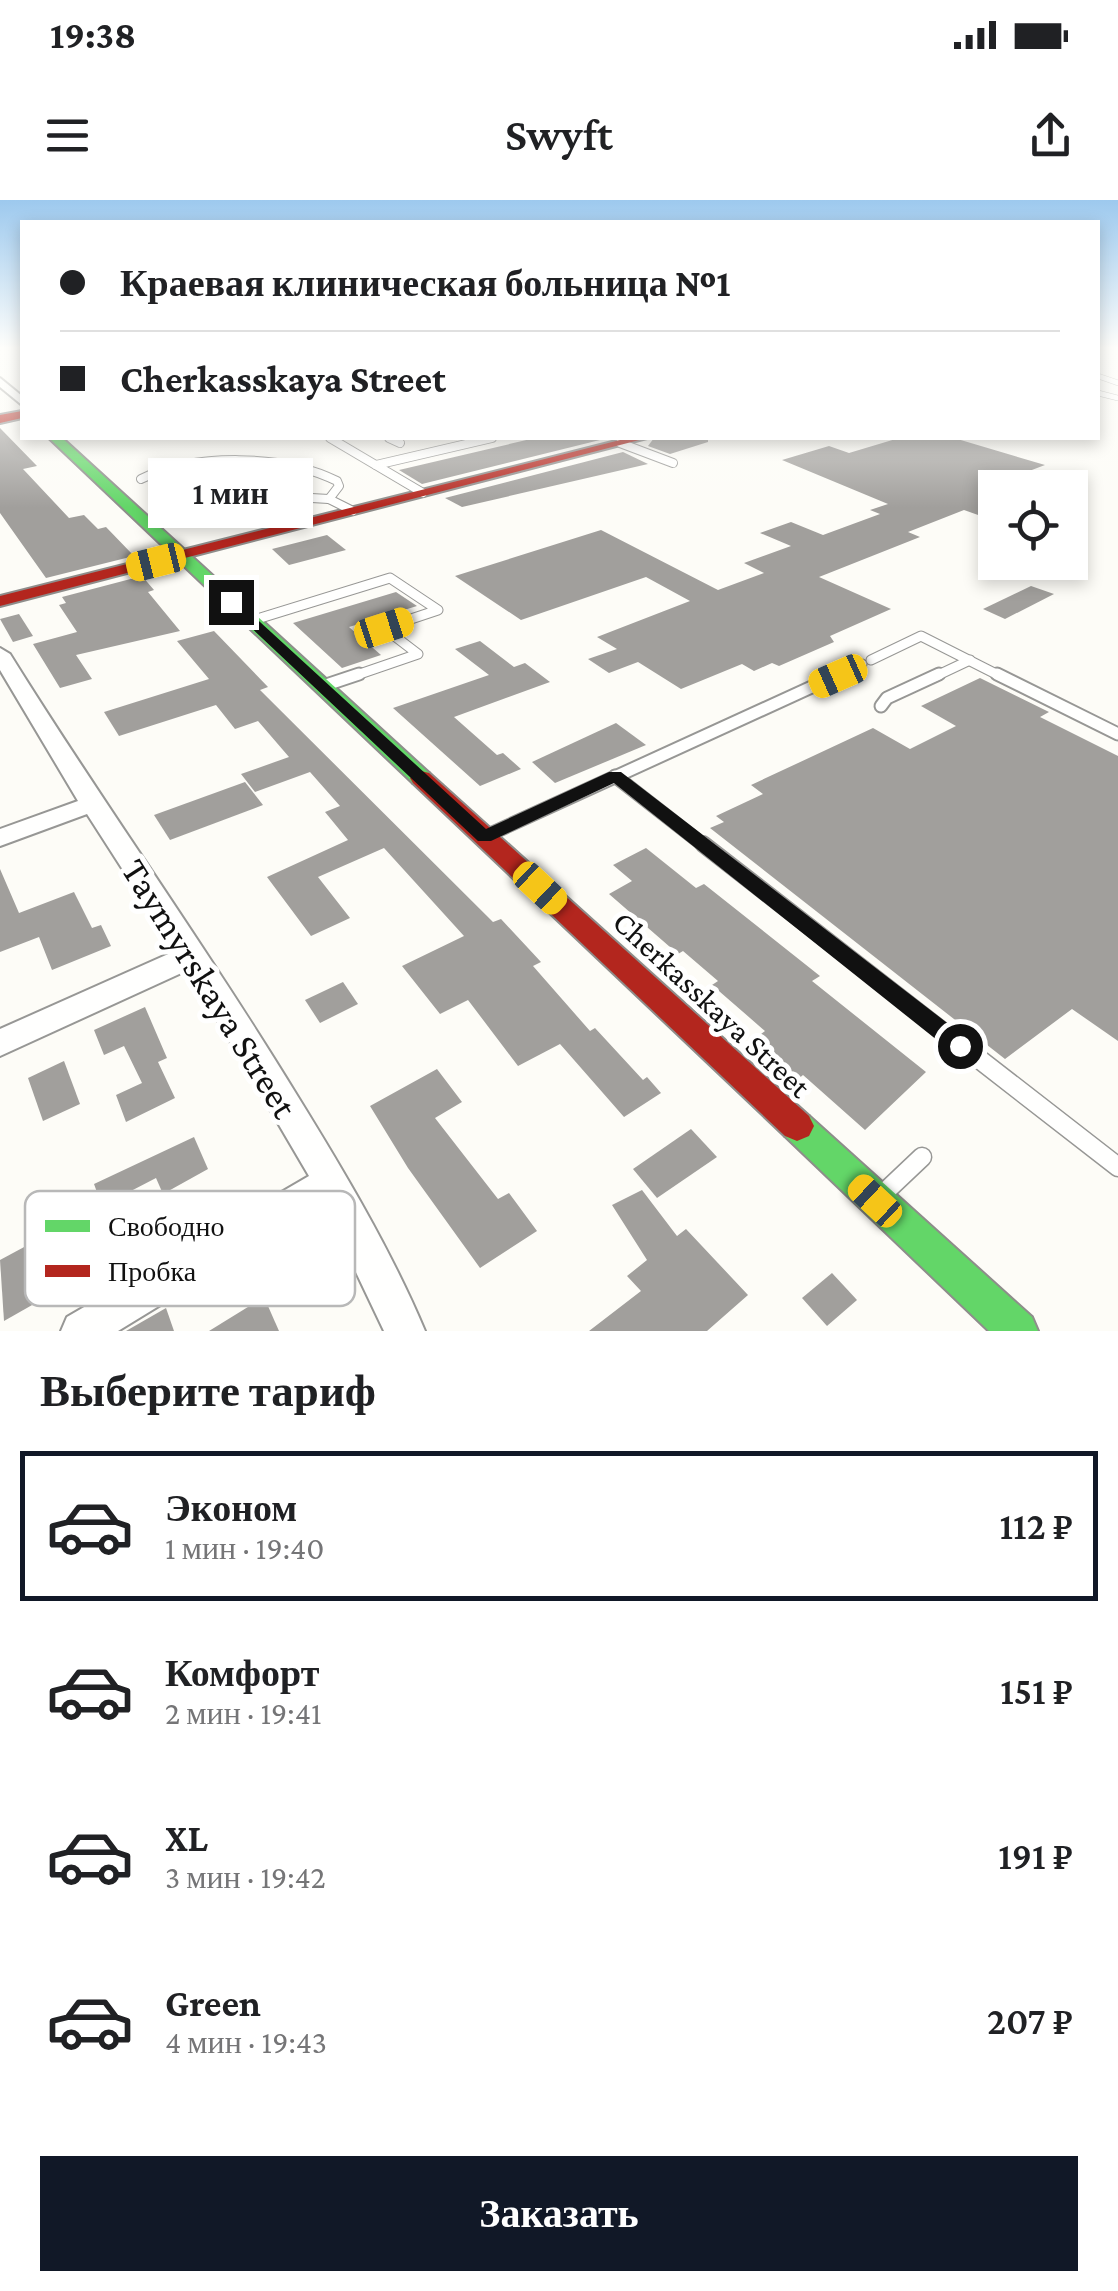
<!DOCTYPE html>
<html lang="ru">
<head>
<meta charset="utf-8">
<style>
	:root { --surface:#fff; --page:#f6f6f6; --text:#202124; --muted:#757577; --line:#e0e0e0; --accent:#111827 }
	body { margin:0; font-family:"Crimson Pro",serif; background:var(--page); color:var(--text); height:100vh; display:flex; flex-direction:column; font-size:38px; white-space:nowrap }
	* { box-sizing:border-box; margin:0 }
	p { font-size:32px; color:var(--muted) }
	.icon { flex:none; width:55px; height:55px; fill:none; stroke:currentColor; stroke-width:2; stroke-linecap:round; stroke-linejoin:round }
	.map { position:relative; height:1131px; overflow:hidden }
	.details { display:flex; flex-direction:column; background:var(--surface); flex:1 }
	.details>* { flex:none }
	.banner { position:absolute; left:20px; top:20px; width:1080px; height:220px; border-radius:0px; box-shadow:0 5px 15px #0003; display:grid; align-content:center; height:220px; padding:0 40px; background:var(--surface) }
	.buttons { position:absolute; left:978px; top:270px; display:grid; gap:20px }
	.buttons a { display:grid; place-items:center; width:110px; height:110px; border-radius:0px; background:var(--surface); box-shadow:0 5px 15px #0003; font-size:50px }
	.end { position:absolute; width:45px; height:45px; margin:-22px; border:12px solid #111; background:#fff; box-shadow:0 0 0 5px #fff }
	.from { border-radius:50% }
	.bubble { position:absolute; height:70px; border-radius:0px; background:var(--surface); box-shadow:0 5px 15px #0003; font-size:32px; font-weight:600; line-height:70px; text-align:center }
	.car { position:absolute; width:30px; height:60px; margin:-30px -15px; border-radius:12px; box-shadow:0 0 8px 2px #0007; background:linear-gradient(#f5c518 24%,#345 0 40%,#f5c518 0 76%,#345 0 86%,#f5c518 0) }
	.banner b { display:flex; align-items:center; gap:35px; height:95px; font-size:38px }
	.banner b+b { border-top:2px solid var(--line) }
	.banner i { width:25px; height:25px; background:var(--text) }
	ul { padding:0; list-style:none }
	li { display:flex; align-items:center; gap:30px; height:150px; margin:0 20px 15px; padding:0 20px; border:5px solid transparent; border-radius:0px }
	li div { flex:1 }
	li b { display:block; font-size:38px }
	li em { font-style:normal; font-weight:600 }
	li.active { border-color:var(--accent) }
	li>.icon { width:90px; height:90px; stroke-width:1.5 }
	h2 { padding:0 40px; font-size:45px; line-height:120px }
	.primary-button { display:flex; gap:20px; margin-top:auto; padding:20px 40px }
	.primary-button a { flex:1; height:115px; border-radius:0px; background:var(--accent); color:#fff; font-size:40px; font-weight:600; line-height:115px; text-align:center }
	.status { display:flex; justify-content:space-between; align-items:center; height:70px; padding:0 50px; background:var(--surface); direction:ltr }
	.status svg { height:28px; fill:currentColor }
	header { display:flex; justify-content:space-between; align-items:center; height:130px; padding:0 40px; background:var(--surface); font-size:45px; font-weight:600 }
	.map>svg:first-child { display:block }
	.building { fill:#a19f9c }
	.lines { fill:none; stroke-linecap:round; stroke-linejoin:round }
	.lane-far5-casing { stroke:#979795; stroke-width:6 }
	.lane-far4-casing { stroke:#979795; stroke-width:10 }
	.lane-far3-casing { stroke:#979795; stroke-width:11 }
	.lane-far2-casing { stroke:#979795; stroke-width:15 }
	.lane-far1-casing { stroke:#979795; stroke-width:18 }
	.lane-casing { stroke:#979795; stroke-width:21 }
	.street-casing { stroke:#979795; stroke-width:4 }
	.fast-casing { stroke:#8e8d8b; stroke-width:4 }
	.jam-casing { stroke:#8e8d8b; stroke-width:4 }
	.lane-far5 { stroke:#fffffe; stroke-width:5 }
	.lane-far4 { stroke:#fffffe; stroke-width:8 }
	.lane-far3 { stroke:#fffffe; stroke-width:9 }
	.lane-far2 { stroke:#fffffe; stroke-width:11 }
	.lane-far1 { stroke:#fffffe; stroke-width:14 }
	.lane { stroke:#fffffe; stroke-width:18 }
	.street { fill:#fffffe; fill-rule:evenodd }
	.fast { fill:#63d668; fill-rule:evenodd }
	.jam { fill:#b3261e; fill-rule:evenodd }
	.route { fill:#111 }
	.labels { text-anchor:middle; stroke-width:10; stroke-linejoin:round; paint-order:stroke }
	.street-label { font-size:32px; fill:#111; stroke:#fff }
	.near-street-label { font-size:38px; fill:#111; stroke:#fff }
	.key { fill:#fff; stroke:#b8b8b8; stroke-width:2.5 }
	.key-label { font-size:28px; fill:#111 }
</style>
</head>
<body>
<div class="status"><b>19:38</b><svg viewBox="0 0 49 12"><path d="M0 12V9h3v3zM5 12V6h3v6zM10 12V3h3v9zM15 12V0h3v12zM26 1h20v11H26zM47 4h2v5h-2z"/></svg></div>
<header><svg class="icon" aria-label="menu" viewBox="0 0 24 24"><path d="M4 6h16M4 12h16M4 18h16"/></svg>Swyft<svg class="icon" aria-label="share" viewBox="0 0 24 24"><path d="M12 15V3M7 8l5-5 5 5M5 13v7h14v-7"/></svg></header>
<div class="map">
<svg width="1118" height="1131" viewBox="0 0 1118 1131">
	<rect width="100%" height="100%" fill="#fdfcf7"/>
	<g class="building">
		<path d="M 0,228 L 37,266 L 23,269 L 69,318 L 84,315 L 98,329 L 106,327 L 134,356 L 46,378 L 0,313 Z"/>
		<path d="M 535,238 L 608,238 L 422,284 L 399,270 Z"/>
		<path d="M 654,238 L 708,238 L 708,242 L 670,254 L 648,246 Z"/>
		<path d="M 899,238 L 954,238 L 1045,265 L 995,284 L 995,321 L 964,310 L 908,332 L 920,337 L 819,377 L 891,409 L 830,436 L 834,442 L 779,466 L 772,463 L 754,471 L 742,464 L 681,489 L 638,462 L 609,473 L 588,459 L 617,449 L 597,437 L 690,401 L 646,377 L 521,420 L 455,376 L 601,330 L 718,390 L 764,373 L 744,363 L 791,346 L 760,333 L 791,322 L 823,335 L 880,314 L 870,310 L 888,304 L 782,260 L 829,246 L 849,253 Z"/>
		<path d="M 623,252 L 648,264 L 462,307 L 445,298 Z"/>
		<path d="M 327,335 L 346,350 L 289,365 L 272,349 Z"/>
		<path d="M 142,376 L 154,390 L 148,392 L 180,431 L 76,455 L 92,479 L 60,488 L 33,444 L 77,432 L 59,405 L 66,403 L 62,397 Z"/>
		<path d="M 1031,386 L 1054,394 L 1005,419 L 983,409 Z"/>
		<path d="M 396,392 L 417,406 L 349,427 L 381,455 L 342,468 L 293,423 Z"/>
		<path d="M 19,414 L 33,436 L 13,442 L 0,419 Z"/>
		<path d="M 214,431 L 268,487 L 260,490 L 493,722 L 501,719 L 541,762 L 533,766 L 590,831 L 595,828 L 643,880 L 647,877 L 661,893 L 624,917 L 560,844 L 518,866 L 468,800 L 440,814 L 402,766 L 464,736 L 384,648 L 318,677 L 350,718 L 311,736 L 267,677 L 348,640 L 325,612 L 340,606 L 310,572 L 255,592 L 241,574 L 289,557 L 258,521 L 235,529 L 216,505 L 119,536 L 104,512 L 209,479 L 177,441 Z"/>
		<path d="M 480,441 L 514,467 L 525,463 L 550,482 L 454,517 L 497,555 L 503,553 L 521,569 L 480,586 L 393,508 L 489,475 L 455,449 Z"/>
		<path d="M 980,478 L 1049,512 L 1040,517 L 1118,556 L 1118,841 L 1072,809 L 1005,859 L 710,628 L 724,622 L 716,616 L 763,594 L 751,585 L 873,528 L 910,549 L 956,526 L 921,506 Z"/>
		<path d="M 616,523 L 646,545 L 555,583 L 532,562 Z"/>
		<path d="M 245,582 L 263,605 L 170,640 L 154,615 Z"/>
		<path d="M 646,648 L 696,688 L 704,684 L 820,776 L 812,781 L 926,872 L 865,930 L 803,875 L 797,880 L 753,840 L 765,831 L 712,785 L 718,781 L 683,751 L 678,754 L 609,694 L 632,681 L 613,665 Z"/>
		<path d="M 0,669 L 19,713 L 74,692 L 92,728 L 101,725 L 111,746 L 52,770 L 39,737 L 0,752 Z"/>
		<path d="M 343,782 L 358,804 L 320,823 L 305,800 Z"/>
		<path d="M 145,807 L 167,858 L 158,862 L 175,898 L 126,922 L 116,895 L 142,883 L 124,846 L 104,855 L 94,830 Z"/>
		<path d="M 64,861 L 80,904 L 43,921 L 28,878 Z"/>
		<path d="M 437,869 L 462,902 L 435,918 L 498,999 L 509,993 L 537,1031 L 480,1068 L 408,968 L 370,906 Z"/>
		<path d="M 691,929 L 717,957 L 657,998 L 633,969 Z"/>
		<path d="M 194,937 L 208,969 L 163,994 L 156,978 L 102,1006 L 94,984 Z"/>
		<path d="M 642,990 L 677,1036 L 686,1029 L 748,1095 L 707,1131 L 589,1131 L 641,1091 L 627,1076 L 647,1060 L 612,1005 Z"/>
		<path d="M 39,1039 L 55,1092 L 4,1121 L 0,1060 Z"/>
		<path d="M 832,1073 L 857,1100 L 827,1126 L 802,1098 Z"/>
		<path d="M 264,1097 L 279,1131 L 209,1131 Z"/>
		<path d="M 166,1108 L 174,1131 L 126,1131 Z"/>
	</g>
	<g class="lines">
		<defs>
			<g id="lane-far5">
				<path d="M 1098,176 L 1118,183"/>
				<path d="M 1098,193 L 1118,198"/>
			</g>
			<g id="lane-far4">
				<path d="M 330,238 L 423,293"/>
				<path d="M 389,238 L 400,243"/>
				<path d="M 620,243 L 673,263"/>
				<path d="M 376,265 L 492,238"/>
				<path d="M 141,279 C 195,253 283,254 337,281 L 339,286 L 329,299"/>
				<path d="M 167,290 L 329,299 L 353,311"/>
			</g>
			<g id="lane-far3">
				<path d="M 254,420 L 390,378 L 438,410 L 384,428 L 418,454 L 351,477"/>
				<path d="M 871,460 L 921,436 L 1002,477"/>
				<path d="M 835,477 L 862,464"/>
				<path d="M 934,477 L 970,460"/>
			</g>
			<g id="lane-far2">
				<path d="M 997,474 L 1118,534"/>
				<path d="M 326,485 L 359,474"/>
				<path d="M 881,506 L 887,498 L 939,474"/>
				<path d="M 615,576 L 706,647"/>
				<path d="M 488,635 L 840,474"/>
			</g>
			<path id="lane-far1" d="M 703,644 L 982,861"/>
			<g id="lane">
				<path d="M 979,859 L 1118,967"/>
				<path d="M 885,992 L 922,957"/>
			</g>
			<g id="street">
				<path d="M 0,178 L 22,196 L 22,205 L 0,187 Z"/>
				<path d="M 0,448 L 10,454 C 102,602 204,743 295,892 C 342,968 390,1048 425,1131 L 384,1131 L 324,1005 L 118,1131 L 61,1131 L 67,1117 L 309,976 L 188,770 L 0,856 L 0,829 L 175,751 L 87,614 L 0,646 L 0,629 L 78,601 L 0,470 Z"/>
			</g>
			<g id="fast">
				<path d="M 49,238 L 62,238 L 429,573 L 432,578 L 429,583 L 413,583 Z"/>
				<path d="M 797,911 L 809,916 L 1032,1117 L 1038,1131 L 989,1131 L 785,936 L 780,926 L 785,916 Z"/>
			</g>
			<g id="jam">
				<path d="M 22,211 L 22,218 L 0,223 L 0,215 Z"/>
				<path d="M 628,238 L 647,238 L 0,406 L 0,396 Z"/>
				<path d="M 421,571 L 429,573 L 809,916 L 814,926 L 809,936 L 797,941 L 785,936 L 413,583 L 410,578 Z"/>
			</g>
		</defs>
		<use href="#lane-far5" class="lane-far5-casing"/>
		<use href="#lane-far4" class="lane-far4-casing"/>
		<use href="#lane-far3" class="lane-far3-casing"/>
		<use href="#lane-far2" class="lane-far2-casing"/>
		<use href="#lane-far1" class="lane-far1-casing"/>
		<use href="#lane" class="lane-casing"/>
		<use href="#street" class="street-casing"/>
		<use href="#fast" class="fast-casing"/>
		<use href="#jam" class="jam-casing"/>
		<use href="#lane-far5" class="lane-far5"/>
		<use href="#lane-far4" class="lane-far4"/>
		<use href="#lane-far3" class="lane-far3"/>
		<use href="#lane-far2" class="lane-far2"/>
		<use href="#lane-far1" class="lane-far1"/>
		<use href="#lane" class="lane"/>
		<use href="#street" class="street"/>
		<use href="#fast" class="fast"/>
		<use href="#jam" class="jam"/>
	</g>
	<linearGradient id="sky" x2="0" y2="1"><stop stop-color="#9dc9ee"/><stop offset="0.48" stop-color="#fefefb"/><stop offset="1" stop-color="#fefefb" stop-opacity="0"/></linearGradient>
	<rect width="1118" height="308" fill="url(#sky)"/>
	<path class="route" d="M 227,400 L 236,400 L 486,629 L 609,572 L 621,572 L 968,839 L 968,852 L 952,852 L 614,583 L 491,641 L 478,641 L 227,405 Z"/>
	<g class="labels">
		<g class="street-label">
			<text transform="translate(712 804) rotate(43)" y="11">Cherkasskaya Street</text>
		</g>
		<g class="near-street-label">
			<text transform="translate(210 788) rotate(58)" y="13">Taymyrskaya Street</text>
		</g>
	</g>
	<rect x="25" y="991" width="330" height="115" rx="15" class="key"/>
	<rect x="45" y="1020" width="45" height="12" fill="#63d668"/>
	<rect x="45" y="1065" width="45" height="12" fill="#b3261e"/>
	<g class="key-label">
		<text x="108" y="1036">Свободно</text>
		<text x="108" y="1081">Пробка</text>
	</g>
</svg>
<div class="buttons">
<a><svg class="icon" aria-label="locate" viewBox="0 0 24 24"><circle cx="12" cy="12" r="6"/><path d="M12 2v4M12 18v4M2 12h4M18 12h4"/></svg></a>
</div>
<i class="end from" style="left:960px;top:846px"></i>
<i class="end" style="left:231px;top:402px"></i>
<div class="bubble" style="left:148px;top:258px;width:165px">1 мин</div>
<i class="car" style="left:156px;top:362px;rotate:256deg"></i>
<i class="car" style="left:384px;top:428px;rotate:72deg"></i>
<i class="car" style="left:838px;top:476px;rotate:246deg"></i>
<i class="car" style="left:540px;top:688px;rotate:133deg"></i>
<i class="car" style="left:875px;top:1001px;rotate:313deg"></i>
<div class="banner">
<b><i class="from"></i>Краевая клиническая больница №1</b>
<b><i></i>Cherkasskaya Street</b>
</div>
</div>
<section class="details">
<h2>Выберите тариф</h2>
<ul>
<li class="active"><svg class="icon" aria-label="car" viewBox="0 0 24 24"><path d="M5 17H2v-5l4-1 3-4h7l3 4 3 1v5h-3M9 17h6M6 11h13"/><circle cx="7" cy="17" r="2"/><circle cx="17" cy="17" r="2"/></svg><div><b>Эконом</b><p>1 мин · 19:40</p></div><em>112 ₽</em></li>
<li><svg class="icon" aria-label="car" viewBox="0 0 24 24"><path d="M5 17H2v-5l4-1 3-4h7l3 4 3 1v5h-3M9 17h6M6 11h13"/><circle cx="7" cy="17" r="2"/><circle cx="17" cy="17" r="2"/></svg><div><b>Комфорт</b><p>2 мин · 19:41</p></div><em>151 ₽</em></li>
<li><svg class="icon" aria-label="car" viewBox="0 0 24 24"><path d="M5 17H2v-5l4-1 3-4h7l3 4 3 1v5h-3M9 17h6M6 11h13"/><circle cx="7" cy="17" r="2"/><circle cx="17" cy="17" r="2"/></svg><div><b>XL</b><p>3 мин · 19:42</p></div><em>191 ₽</em></li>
<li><svg class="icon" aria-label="car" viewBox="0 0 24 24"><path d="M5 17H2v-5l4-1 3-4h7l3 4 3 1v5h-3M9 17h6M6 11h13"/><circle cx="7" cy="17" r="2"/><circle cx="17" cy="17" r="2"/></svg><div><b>Green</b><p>4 мин · 19:43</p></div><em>207 ₽</em></li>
</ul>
<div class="primary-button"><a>Заказать</a></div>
</section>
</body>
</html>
